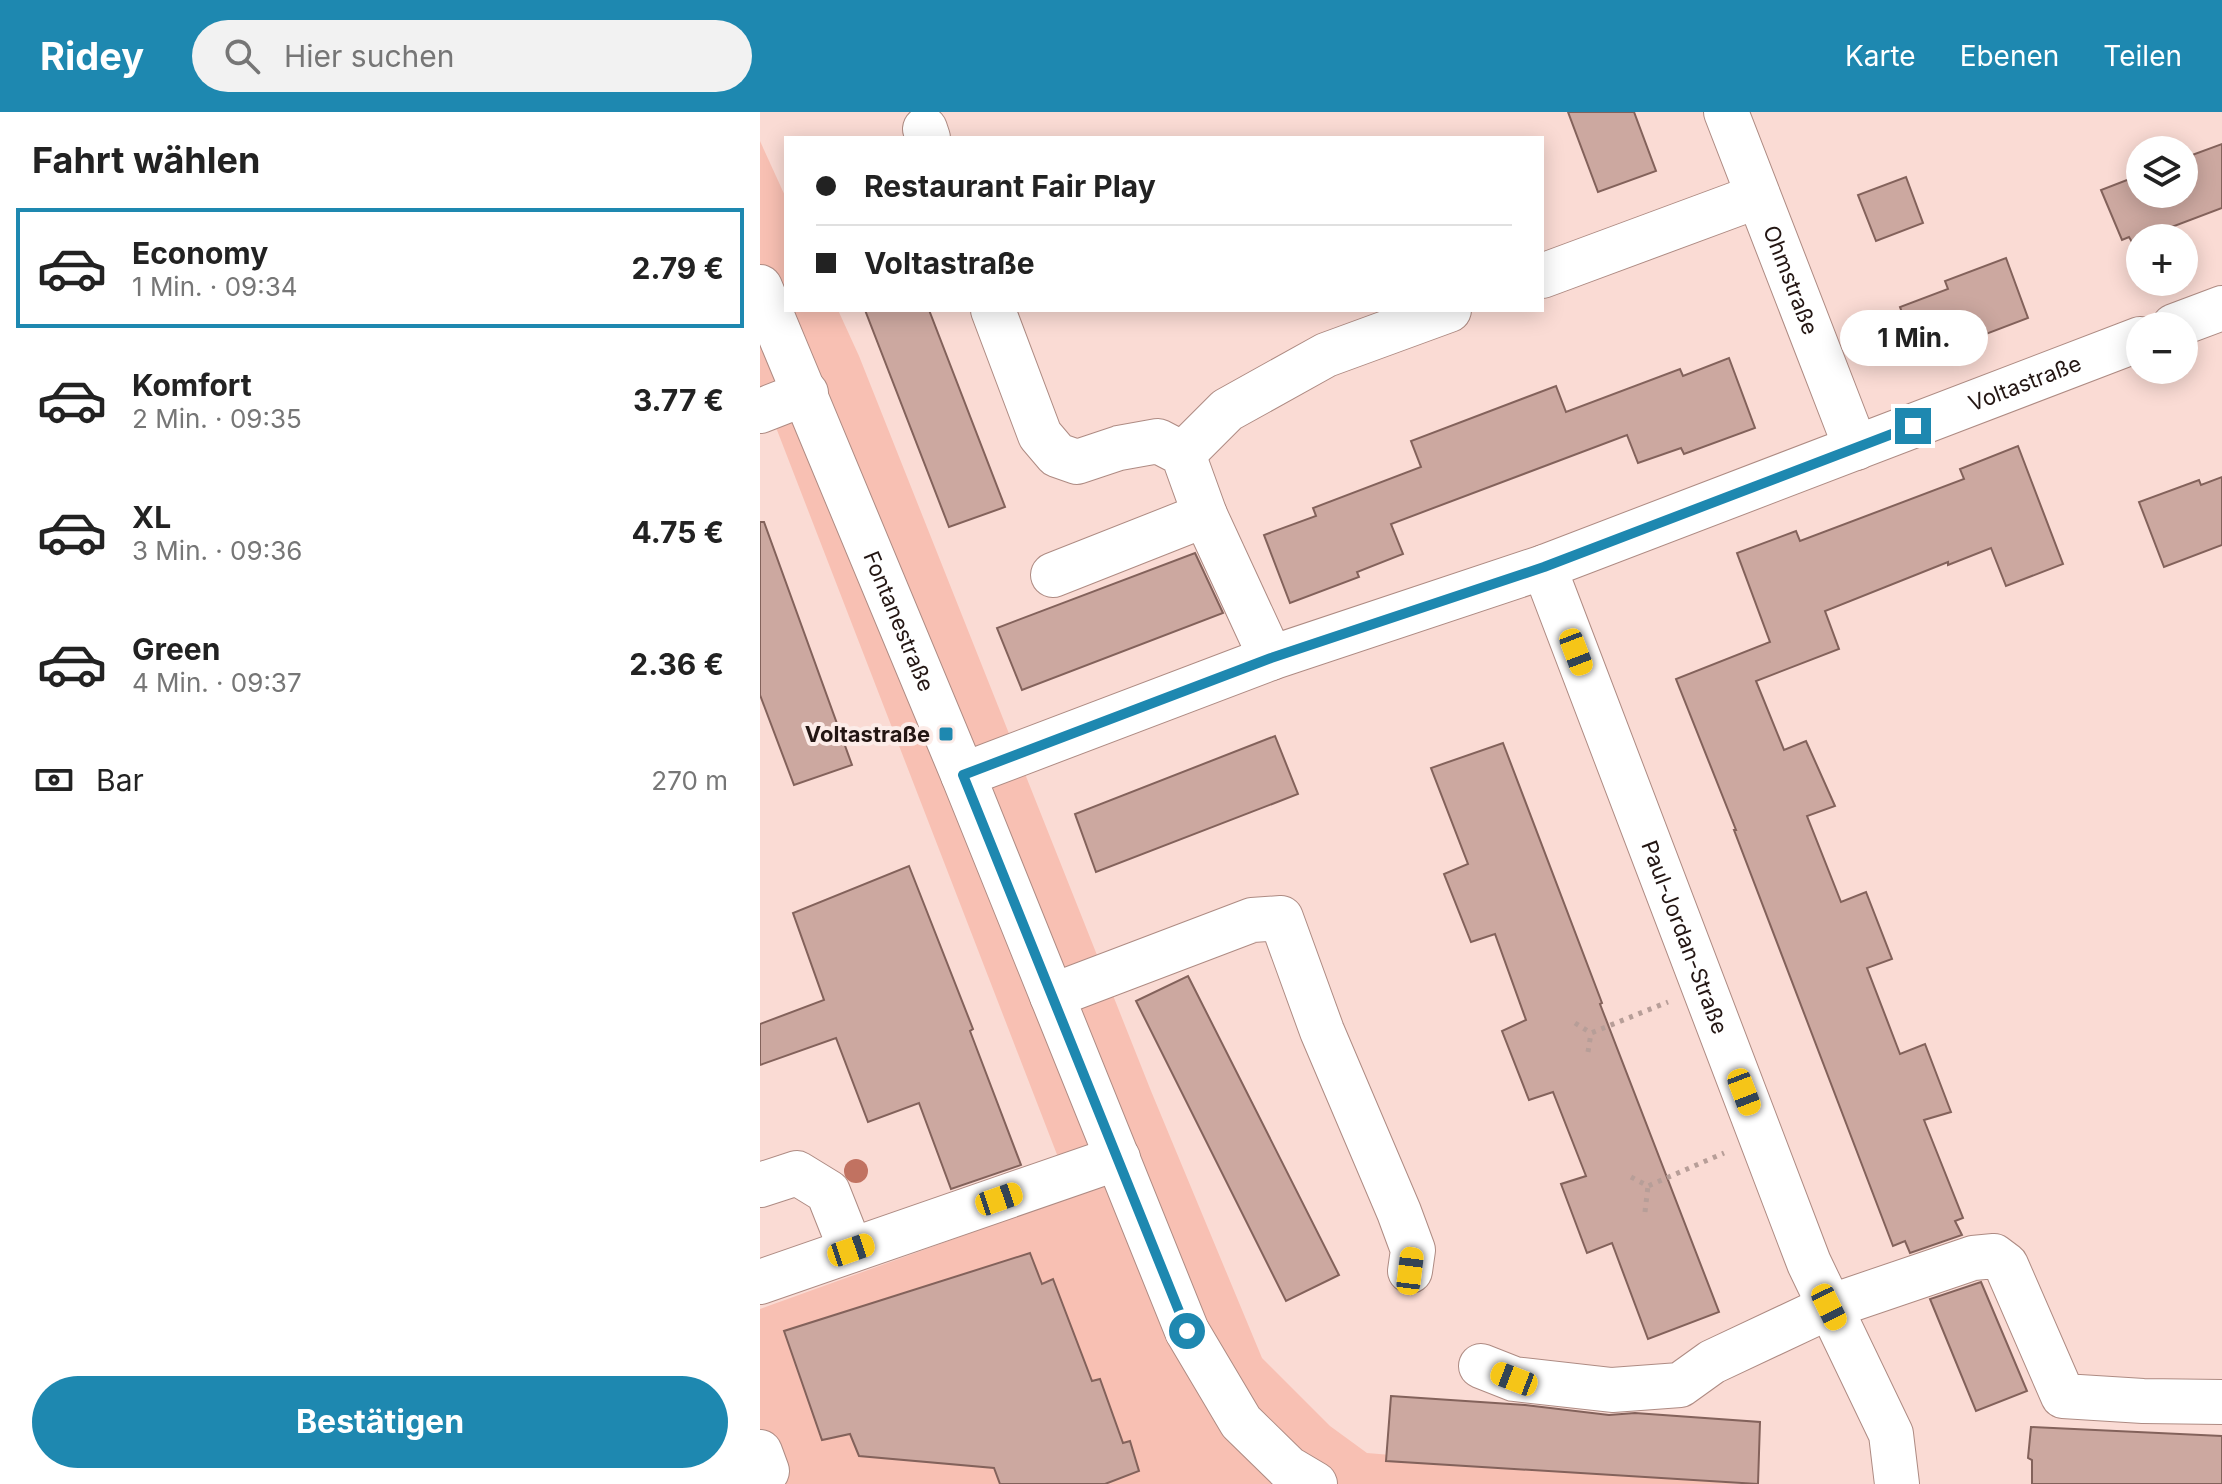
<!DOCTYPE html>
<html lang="de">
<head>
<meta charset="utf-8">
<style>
	:root { --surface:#fff; --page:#f2f2f2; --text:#222; --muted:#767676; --line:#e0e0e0; --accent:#1e88b0 }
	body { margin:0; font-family:Inter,sans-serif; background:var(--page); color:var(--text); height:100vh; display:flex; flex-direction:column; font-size:30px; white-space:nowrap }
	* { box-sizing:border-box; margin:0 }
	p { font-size:26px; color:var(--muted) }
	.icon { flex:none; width:44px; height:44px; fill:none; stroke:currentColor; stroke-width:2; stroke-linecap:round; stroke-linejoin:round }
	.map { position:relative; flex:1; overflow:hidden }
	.drawer { display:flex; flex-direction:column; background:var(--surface); width:760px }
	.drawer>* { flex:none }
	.banner { position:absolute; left:24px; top:24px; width:760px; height:176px; border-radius:0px; box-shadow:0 4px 20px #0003; display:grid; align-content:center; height:176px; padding:0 32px; background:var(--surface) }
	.fabs { position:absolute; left:1366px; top:24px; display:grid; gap:16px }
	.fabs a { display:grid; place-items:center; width:72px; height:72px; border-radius:50%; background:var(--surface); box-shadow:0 4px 20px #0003; font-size:40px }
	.end { position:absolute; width:36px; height:36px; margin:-18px; border:10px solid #1e88b0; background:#fff; box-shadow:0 0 0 4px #fff }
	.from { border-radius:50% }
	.bubble { position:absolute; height:56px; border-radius:28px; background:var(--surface); box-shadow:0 4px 20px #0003; font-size:26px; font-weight:700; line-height:56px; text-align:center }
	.car { position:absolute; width:24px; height:48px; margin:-24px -12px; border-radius:10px; box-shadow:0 0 6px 2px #0007; background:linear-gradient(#f5c518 24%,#345 0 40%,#f5c518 0 76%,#345 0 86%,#f5c518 0) }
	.banner b { display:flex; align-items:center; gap:28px; height:76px; font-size:30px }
	.banner b+b { border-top:2px solid var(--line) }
	.banner i { width:20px; height:20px; background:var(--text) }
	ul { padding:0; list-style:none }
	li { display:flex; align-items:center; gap:24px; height:120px; margin:0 16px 12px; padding:0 16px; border:4px solid transparent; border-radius:0px }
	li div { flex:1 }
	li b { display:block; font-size:30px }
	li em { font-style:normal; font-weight:700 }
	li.current { border-color:var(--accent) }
	li>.icon { width:72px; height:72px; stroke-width:1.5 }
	h2 { padding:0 32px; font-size:36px; line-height:96px }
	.pay { display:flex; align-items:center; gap:20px; height:88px; padding:0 32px; font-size:30px }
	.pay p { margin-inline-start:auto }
	.cta { display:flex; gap:16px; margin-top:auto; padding:16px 32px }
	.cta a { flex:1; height:92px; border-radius:48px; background:var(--accent); color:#fff; font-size:32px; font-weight:700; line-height:92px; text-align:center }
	header { display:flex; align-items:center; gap:48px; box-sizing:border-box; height:112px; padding:0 40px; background:var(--accent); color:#fff }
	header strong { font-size:38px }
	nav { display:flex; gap:44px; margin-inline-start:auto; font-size:28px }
	.search { width:560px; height:72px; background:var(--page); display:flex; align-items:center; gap:20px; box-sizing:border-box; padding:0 28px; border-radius:44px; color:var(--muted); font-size:30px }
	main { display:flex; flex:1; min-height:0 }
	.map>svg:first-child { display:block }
	.green { fill:#f8c0b3 }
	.building { fill:#cca8a0; stroke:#83625b; stroke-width:2 }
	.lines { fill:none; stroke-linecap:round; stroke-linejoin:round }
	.minor-casing { stroke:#ae8b83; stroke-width:46 }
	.path { stroke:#b79e98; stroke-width:5; stroke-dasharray:4 6; stroke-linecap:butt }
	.minor { stroke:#fff; stroke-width:44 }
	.tree { fill:#c17261 }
	.route { stroke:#1e88b0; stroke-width:10 }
	.poi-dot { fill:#1e88b0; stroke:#fcece8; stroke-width:3 }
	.labels { text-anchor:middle; stroke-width:8; stroke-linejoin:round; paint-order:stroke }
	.street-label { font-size:22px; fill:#231613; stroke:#fcece8 }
	.poi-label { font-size:22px; font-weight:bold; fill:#231613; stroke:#fcece8; text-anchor:end }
</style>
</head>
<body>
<header>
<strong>Ridey</strong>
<div class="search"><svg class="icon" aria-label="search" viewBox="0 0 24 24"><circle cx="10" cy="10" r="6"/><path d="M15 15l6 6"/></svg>Hier suchen</div>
<nav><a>Karte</a><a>Ebenen</a><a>Teilen</a></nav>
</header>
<main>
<section class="drawer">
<h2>Fahrt wählen</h2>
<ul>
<li class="current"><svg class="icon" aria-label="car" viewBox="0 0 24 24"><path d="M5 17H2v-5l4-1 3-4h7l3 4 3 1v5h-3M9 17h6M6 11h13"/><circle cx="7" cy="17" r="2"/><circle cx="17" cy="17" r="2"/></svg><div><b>Economy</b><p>1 Min. · 09:34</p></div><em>2.79 €</em></li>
<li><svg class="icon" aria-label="car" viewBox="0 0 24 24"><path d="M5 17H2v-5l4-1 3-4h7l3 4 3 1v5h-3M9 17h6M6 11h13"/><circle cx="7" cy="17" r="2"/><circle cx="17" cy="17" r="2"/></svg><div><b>Komfort</b><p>2 Min. · 09:35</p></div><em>3.77 €</em></li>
<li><svg class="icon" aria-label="car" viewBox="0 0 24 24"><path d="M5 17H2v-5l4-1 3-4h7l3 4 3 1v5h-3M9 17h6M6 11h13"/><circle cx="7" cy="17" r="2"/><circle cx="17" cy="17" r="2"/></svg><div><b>XL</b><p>3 Min. · 09:36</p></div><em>4.75 €</em></li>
<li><svg class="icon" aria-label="car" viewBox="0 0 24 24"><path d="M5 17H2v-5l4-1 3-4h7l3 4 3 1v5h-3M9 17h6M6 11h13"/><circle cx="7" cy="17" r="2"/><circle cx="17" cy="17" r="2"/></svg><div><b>Green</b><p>4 Min. · 09:37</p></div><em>2.36 €</em></li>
</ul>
<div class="pay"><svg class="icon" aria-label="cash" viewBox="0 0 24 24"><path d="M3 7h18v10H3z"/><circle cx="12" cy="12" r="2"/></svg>Bar<p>270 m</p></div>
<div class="cta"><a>Bestätigen</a></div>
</section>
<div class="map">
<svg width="1462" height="1372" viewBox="0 0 1462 1372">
	<rect width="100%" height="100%" fill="#fadbd4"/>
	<path class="green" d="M 0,29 L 26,86 L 26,198 L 78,198 L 99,244 L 391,979 L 502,1246 L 570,1314 L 607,1341 L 981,1372 L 0,1372 L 0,1197 L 313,1084 L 0,274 Z"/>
	<g class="building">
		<path d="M 808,0 L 874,0 L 896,59 L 838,80 Z"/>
		<path d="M 1462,32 L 1462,96 L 1372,130 L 1369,125 L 1362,128 L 1341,78 L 1380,63 L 1380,82 L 1424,82 L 1424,46 Z"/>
		<path d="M 1146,65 L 1163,111 L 1116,129 L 1098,83 Z"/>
		<path d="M 1246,146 L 1268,206 L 1223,223 L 1224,227 L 1161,251 L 1140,195 L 1188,177 L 1185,169 Z"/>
		<path d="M 105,198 L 169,198 L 245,395 L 189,415 Z"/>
		<path d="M 969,246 L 995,316 L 924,342 L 921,336 L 878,351 L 867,323 L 631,412 L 643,442 L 597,460 L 599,465 L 530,491 L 504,423 L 556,404 L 553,396 L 661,355 L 651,329 L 796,274 L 806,300 L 920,257 L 923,264 Z"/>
		<path d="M 1258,334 L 1303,452 L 1246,474 L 1231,436 L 1188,453 L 1188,450 L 1065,499 L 1079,537 L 996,569 L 1024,638 L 1046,629 L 1075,694 L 1047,704 L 1081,790 L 1106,780 L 1132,847 L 1107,856 L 1140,942 L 1165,932 L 1191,1000 L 1164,1008 L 1203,1106 L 1195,1109 L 1202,1123 L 1150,1141 L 1145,1129 L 1133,1134 L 974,718 L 976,718 L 916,567 L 1010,530 L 977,441 L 1036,419 L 1040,429 L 1204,367 L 1200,357 Z"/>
		<path d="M 1462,365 L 1462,433 L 1404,455 L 1379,390 L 1439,368 L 1441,373 Z"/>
		<path d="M 0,410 L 4,410 L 92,653 L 34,673 L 0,583 Z"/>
		<path d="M 435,441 L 463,501 L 262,578 L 237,516 Z"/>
		<path d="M 515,624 L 538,682 L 336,760 L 315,702 Z"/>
		<path d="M 743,631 L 842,891 L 840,892 L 959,1200 L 888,1227 L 852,1131 L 827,1141 L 801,1072 L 826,1064 L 793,980 L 769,988 L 742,919 L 766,908 L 735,822 L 711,830 L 684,762 L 708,752 L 671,656 Z"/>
		<path d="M 149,754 L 213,917 L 210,919 L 261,1053 L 191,1077 L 159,991 L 108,1010 L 76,926 L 0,953 L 0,912 L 64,888 L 33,801 Z"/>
		<path d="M 428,864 L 579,1163 L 526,1189 L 376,889 Z"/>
		<path d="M 270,1141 L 282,1172 L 293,1167 L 332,1269 L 340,1267 L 363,1331 L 370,1329 L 379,1359 L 345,1372 L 240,1372 L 234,1356 L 99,1344 L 90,1322 L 62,1328 L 24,1219 Z"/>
		<path d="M 1221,1170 L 1267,1279 L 1216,1299 L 1170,1187 Z"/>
		<path d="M 631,1284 L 765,1293 L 849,1303 L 875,1301 L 1000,1310 L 998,1372 L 626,1349 Z"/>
		<path d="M 1271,1315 L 1462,1324 L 1462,1372 L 1272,1372 L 1272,1348 L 1268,1346 Z"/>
	</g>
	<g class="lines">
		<defs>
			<g id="minor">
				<path id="s1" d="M 966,0 L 1096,336"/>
				<path d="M 165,17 L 168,26"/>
				<path d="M 782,164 L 998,84"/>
				<path id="s2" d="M 0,175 L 203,663 L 427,1219 L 481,1310 L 528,1356 L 555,1372"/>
				<path d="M 233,198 L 280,323 L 297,343 L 317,350 L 359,336 L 398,329 L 423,342 L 445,403"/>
				<path d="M 1414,214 L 1462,196"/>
				<path d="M 0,299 L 46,281"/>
				<path d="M 423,342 L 467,298 L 566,243 L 689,198"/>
				<path id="s3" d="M 784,455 L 1049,1151 L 1131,1322 L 1137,1372"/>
				<path d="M 293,463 L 445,403 L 511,546"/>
				<path id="s4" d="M 203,663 L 511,546 L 784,455 L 1380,227"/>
				<path d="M 292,884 L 492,808 L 521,806 L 562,919 L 639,1100 L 653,1138 L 650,1159"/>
				<path d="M 0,1073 L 37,1061 L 68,1080 L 91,1138"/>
				<path d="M 0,1170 L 358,1046"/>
				<path d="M 721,1254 L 754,1267 L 852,1278 L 920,1273 L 952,1250 L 1069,1195 L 1213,1146 L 1234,1144 L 1246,1153 L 1303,1284 L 1383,1289 L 1462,1290"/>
				<path d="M 0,1340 L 7,1359"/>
			</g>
		</defs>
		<use href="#minor" class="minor-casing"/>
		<g class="path">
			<path d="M 815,911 L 831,921 L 908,890"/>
			<path d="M 828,940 L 831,921"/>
			<path d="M 871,1065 L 888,1074 L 964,1041"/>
			<path d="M 885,1100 L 888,1074"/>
		</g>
		<use href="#minor" class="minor"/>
	</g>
	<circle class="tree" cx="96" cy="1059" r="12"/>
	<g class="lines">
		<path class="route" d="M 427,1219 L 203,663 L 511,546 L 784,455 L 1153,314"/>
	</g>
	<rect class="poi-dot" x="178" y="614" width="16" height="16" rx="4"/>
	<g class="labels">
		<g class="street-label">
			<text dy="8" stroke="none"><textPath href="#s1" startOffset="180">Ohmstraße</textPath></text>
			<text dy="8" stroke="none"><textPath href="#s4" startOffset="1132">Voltastraße</textPath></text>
			<text dy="8" stroke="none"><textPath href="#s2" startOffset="362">Fontanestraße</textPath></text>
			<text dy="8" stroke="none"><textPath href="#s3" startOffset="396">Paul-Jordan-Straße</textPath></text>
		</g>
		<g class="poi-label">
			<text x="170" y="630">Voltastraße</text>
		</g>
	</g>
</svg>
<div class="fabs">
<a><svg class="icon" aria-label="layers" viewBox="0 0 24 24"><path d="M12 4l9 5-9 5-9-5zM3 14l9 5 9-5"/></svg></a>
<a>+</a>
<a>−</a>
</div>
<i class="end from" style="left:427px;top:1219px"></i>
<i class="end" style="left:1153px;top:314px"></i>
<div class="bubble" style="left:1080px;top:198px;width:148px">1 Min.</div>
<i class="car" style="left:816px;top:540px;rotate:159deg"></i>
<i class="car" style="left:984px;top:980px;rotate:159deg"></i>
<i class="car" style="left:239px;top:1087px;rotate:71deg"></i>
<i class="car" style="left:91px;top:1138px;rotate:71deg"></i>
<i class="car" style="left:650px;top:1159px;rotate:7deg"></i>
<i class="car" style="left:1069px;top:1195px;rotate:154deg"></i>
<i class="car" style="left:754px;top:1267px;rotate:291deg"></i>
<div class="banner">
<b><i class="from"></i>Restaurant Fair Play</b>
<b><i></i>Voltastraße</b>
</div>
</div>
</main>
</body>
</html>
